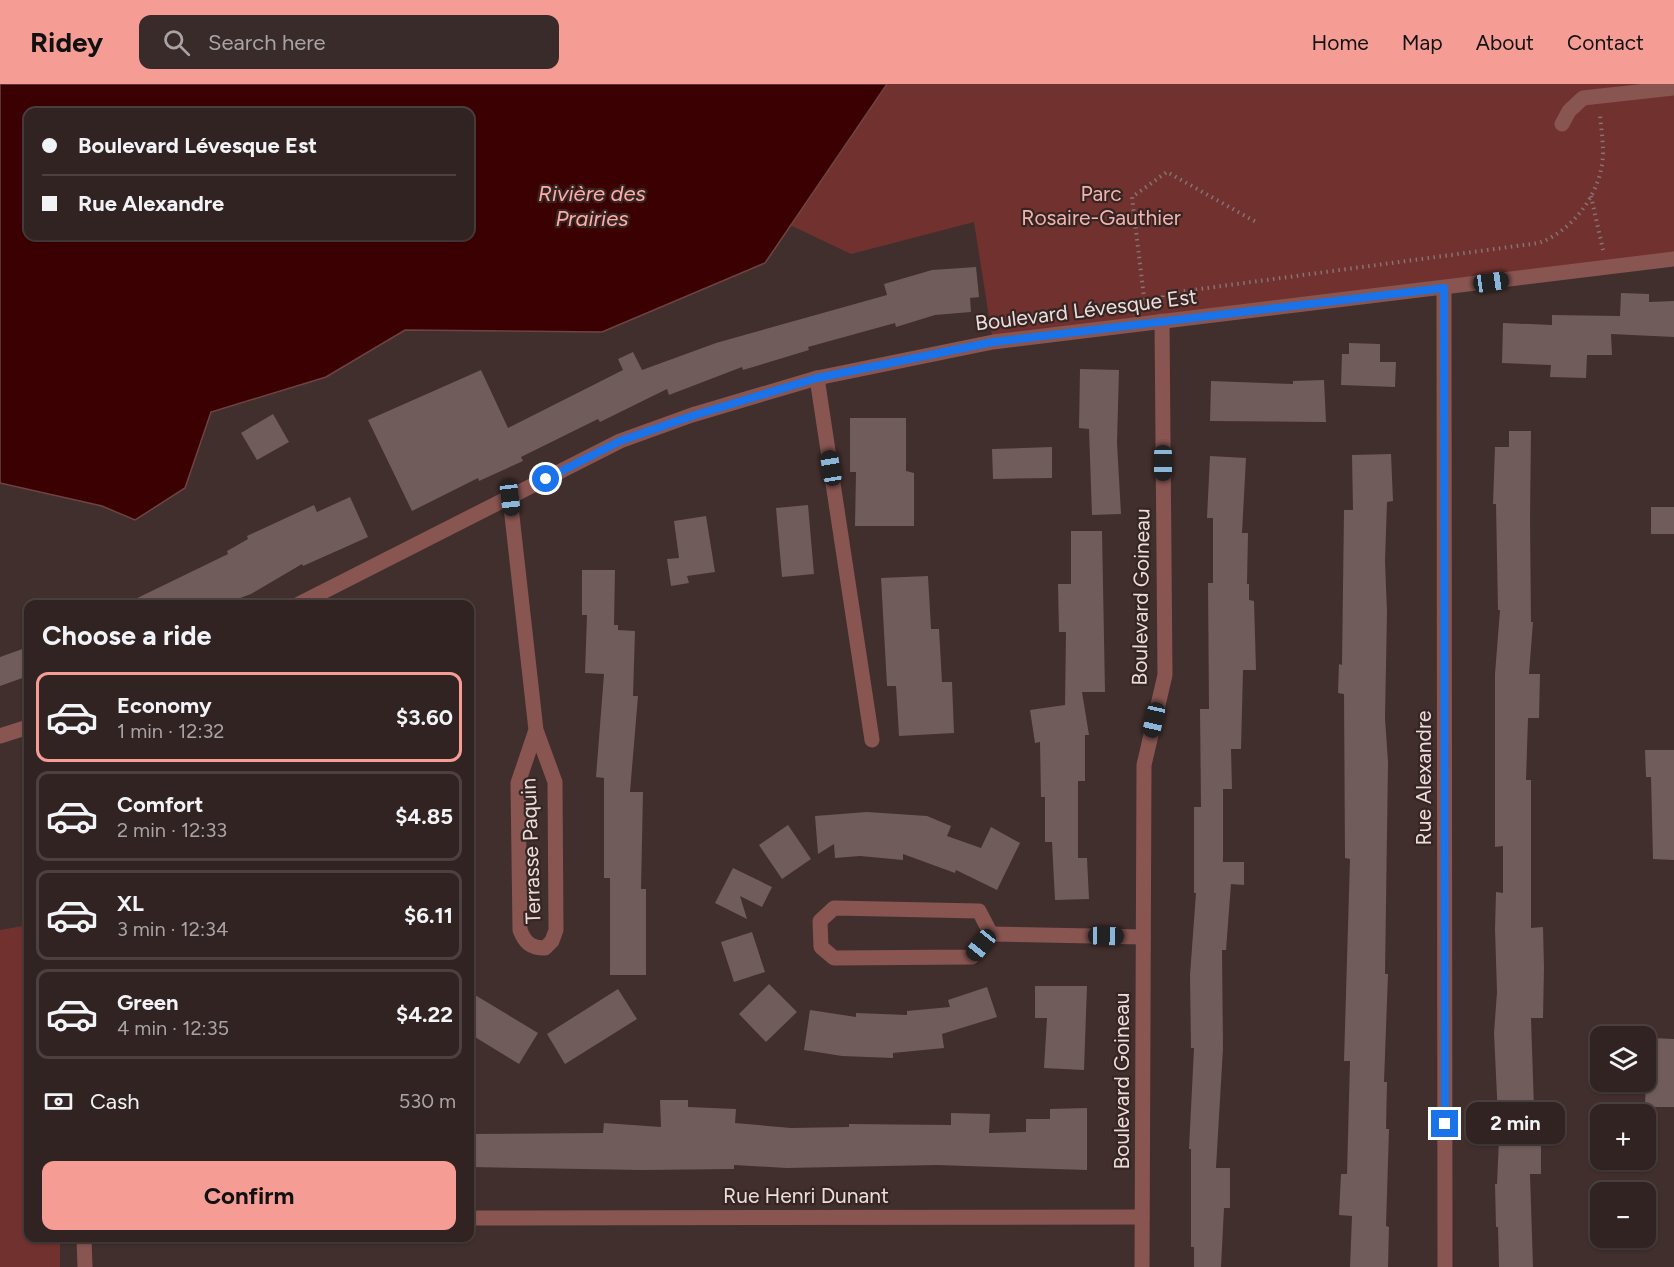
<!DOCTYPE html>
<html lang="en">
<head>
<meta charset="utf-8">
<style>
	:root { --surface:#312322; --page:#392b2a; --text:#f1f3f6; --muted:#a8a4a5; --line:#4c4040; --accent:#f59c95 }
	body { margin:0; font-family:Figtree,sans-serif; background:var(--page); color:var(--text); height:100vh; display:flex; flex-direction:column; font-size:22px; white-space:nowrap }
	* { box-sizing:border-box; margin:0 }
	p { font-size:20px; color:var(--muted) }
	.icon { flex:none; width:33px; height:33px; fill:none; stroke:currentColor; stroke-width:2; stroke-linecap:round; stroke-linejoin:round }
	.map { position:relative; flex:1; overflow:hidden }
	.sheet { position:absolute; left:24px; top:516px; width:450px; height:642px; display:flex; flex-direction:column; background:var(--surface); border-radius:12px; box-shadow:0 2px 4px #0004,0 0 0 2px var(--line) }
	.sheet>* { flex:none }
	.banner { position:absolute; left:24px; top:24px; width:450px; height:132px; border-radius:12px; box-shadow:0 2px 4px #0004,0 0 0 2px var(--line); display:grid; align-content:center; height:132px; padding:0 18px; background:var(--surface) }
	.controls { position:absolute; left:1590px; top:942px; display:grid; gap:12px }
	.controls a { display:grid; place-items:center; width:66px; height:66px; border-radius:12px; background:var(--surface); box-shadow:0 2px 4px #0004,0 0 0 2px var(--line); font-size:30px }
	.end { position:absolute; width:27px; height:27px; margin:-14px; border:8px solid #1a73e8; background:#fff; box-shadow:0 0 0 3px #fff }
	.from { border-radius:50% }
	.bubble { position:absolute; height:42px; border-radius:12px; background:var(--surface); box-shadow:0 2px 4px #0004,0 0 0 2px var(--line); font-size:20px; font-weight:700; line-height:42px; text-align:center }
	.car { position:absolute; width:18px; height:36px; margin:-18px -9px; border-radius:8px; box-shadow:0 0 4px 2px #0007; background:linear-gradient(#222 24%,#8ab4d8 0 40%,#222 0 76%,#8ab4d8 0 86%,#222 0) }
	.banner b { display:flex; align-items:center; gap:21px; height:57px; font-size:22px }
	.banner b+b { border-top:2px solid var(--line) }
	.banner i { width:15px; height:15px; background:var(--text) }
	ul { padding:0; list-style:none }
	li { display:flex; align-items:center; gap:18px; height:90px; margin:0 12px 9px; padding:0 6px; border:3px solid var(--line); border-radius:12px }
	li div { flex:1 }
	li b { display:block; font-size:22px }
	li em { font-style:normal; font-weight:700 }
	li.active { border-color:var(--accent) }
	li>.icon { width:54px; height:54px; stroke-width:1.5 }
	h2 { padding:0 18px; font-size:27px; line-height:72px }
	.pay { display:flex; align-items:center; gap:15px; height:66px; padding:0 18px; font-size:22px }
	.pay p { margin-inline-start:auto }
	.action { display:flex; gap:12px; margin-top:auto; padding:12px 18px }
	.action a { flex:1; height:69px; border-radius:12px; background:var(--accent); color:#111; font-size:24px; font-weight:700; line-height:69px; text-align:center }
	header { display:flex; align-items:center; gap:36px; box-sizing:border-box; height:84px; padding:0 30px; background:var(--accent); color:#111 }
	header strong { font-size:28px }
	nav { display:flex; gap:33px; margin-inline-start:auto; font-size:21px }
	.search { width:420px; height:54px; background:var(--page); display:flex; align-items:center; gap:15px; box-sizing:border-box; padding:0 21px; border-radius:12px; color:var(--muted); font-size:22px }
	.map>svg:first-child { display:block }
	.green { fill:#71322f }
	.water { fill:#3a0002; stroke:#6f4343; stroke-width:1.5; fill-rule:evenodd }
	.building { fill:#705c5a }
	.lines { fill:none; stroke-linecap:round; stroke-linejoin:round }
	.path { stroke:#847472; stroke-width:4; stroke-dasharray:1.5 4.5; stroke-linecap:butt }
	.minor { stroke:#885551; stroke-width:15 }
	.route { stroke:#1a73e8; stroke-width:8 }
	.labels { text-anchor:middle; stroke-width:4.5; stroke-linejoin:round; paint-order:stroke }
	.park-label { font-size:21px; fill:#f2b4ae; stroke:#362523 }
	.street-label { font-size:21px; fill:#eadedc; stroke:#362523 }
	.water-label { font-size:22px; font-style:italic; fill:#ffaca6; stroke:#362523 }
</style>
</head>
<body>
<header>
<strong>Ridey</strong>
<div class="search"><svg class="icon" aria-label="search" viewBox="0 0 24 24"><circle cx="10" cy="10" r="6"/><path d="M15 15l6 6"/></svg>Search here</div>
<nav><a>Home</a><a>Map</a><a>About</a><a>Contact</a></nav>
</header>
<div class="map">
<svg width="1674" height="1183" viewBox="0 0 1674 1183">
	<rect width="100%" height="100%" fill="#412f2d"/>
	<g class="green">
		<path d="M 887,0 L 1674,0 L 1674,176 L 993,258 L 974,138 L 851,170 L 790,141 Z"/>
		<path d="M 28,841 L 28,1154 L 60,1154 L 60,1183 L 0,1183 L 0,846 Z"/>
	</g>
	<path class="water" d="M 0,0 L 887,0 L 765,179 L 602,248 L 405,246 L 326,293 L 211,328 L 185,404 L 135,436 L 102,422 L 0,399 ZM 28,28 L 470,28 L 470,152 L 28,152 Z"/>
	<g class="building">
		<path d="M 976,183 L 979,213 L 970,214 L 971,228 L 935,231 L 896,243 L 895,239 L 808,263 L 809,266 L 743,286 L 742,283 L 669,311 L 667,305 L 600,338 L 598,335 L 521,373 L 523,377 L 479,397 L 478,394 L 412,427 L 368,336 L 481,286 L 508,344 L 623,286 L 618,275 L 633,268 L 642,286 L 716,259 L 887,211 L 884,200 L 932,186 Z"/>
		<path d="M 1621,209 L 1649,210 L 1649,218 L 1674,217 L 1674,253 L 1611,250 L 1612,271 L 1587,271 L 1586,294 L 1550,293 L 1551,281 L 1502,279 L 1503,239 L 1552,241 L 1552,231 L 1620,232 Z"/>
		<path d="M 1349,259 L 1380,260 L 1380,278 L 1396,278 L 1395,303 L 1341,301 L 1342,270 L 1349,270 Z"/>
		<path d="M 1080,285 L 1119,286 L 1117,359 L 1121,430 L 1092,431 L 1089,345 L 1079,344 Z"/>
		<path d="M 1324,296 L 1326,338 L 1210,337 L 1211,297 L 1293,300 L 1293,297 Z"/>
		<path d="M 273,330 L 289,358 L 257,376 L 241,349 Z"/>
		<path d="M 850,334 L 906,334 L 906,387 L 914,389 L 914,442 L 855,442 L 856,388 L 850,388 Z"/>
		<path d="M 1509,347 L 1531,347 L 1530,435 L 1531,538 L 1533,538 L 1529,590 L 1540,590 L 1539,634 L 1528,634 L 1526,696 L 1531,696 L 1531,844 L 1543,843 L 1544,884 L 1543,934 L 1531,934 L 1535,1055 L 1541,1055 L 1541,1090 L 1530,1090 L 1533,1183 L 1499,1183 L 1498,1143 L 1496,1143 L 1495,1100 L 1497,1100 L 1499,1055 L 1494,949 L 1497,908 L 1495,845 L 1496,808 L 1503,809 L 1503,762 L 1495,763 L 1495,590 L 1500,526 L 1498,526 L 1496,420 L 1493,420 L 1495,363 L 1509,363 Z"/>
		<path d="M 1052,363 L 1052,394 L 993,395 L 992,365 Z"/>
		<path d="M 1391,370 L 1393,417 L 1387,418 L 1385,477 L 1387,528 L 1385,634 L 1388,678 L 1385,890 L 1388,890 L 1384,998 L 1387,998 L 1386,1045 L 1389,1045 L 1386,1142 L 1389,1143 L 1388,1183 L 1350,1183 L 1352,1132 L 1339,1131 L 1341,1090 L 1347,1090 L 1350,977 L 1344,977 L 1350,775 L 1345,774 L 1344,610 L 1338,609 L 1339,580 L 1342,581 L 1344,426 L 1353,426 L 1352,371 Z"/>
		<path d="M 1210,372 L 1246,374 L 1242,449 L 1248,449 L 1247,500 L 1249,500 L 1249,516 L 1254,517 L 1256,586 L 1243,586 L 1241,665 L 1231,665 L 1232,705 L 1223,705 L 1223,778 L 1244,778 L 1244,801 L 1231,800 L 1226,866 L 1222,866 L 1223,964 L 1216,1084 L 1230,1084 L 1230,1124 L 1224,1124 L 1221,1183 L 1194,1183 L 1194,1163 L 1191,1163 L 1191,1065 L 1189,1065 L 1194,964 L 1191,964 L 1190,891 L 1196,809 L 1194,809 L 1194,723 L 1201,723 L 1200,625 L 1209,625 L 1208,499 L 1213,499 L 1213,434 L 1207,434 Z"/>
		<path d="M 350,413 L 368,453 L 303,482 L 302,480 L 251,510 L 224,520 L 125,520 L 228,470 L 227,467 L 248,455 L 247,452 L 314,421 L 317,428 Z"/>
		<path d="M 808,421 L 814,490 L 782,493 L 776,424 Z"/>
		<rect x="1651" y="423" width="23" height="27"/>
		<path d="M 706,432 L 715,488 L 687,492 L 689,499 L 671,502 L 667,475 L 679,474 L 674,437 Z"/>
		<path d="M 1071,447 L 1102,447 L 1105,608 L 1082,608 L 1089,651 L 1085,651 L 1085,697 L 1078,697 L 1078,774 L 1087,774 L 1089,815 L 1055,816 L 1052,758 L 1045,758 L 1045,713 L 1041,713 L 1040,658 L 1035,659 L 1030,626 L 1065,621 L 1066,548 L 1059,548 L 1058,500 L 1071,500 Z"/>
		<path d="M 582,486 L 615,486 L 614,541 L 618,541 L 618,546 L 635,547 L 633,612 L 638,612 L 630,708 L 643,708 L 641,805 L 646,805 L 646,891 L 610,891 L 610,794 L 604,794 L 604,694 L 596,693 L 604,590 L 585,589 L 587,531 L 582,531 Z"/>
		<path d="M 928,492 L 931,545 L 939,545 L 942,598 L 952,598 L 954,649 L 899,652 L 896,602 L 887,602 L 881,494 Z"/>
		<path d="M 28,563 L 28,592 L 0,602 L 0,573 Z"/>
		<path d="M 1645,666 L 1674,666 L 1674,776 L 1653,775 L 1651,693 L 1646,693 Z"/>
		<path d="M 867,728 L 927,732 L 951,742 L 947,752 L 981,764 L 991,743 L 1020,759 L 997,806 L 956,786 L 955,789 L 903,770 L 903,776 L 860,772 L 835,774 L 834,760 L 818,770 L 815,732 Z"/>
		<path d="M 788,741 L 811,775 L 782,795 L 759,761 Z"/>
		<path d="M 733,784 L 772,803 L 762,823 L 740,812 L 747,835 L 715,819 Z"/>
		<path d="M 752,848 L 765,888 L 734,898 L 721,858 Z"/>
		<path d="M 769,900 L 797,928 L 766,958 L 739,930 Z"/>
		<path d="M 1035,902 L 1087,902 L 1084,986 L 1044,984 L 1047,934 L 1035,934 Z"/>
		<path d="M 987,903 L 997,933 L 942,950 L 944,964 L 893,969 L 893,974 L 842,972 L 804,966 L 810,926 L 856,933 L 856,929 L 907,931 L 907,927 L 950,923 L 948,916 Z"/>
		<path d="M 618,905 L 637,935 L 565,980 L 547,950 Z"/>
		<path d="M 470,908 L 538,949 L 519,980 L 470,950 Z"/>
		<path d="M 1652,954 L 1674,955 L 1674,1023 L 1645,1023 L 1646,992 L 1651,992 Z"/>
		<path d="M 660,1016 L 688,1016 L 688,1023 L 736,1025 L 735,1039 L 791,1044 L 849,1043 L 849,1040 L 951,1041 L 951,1029 L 990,1030 L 989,1049 L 1026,1048 L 1026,1035 L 1050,1035 L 1050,1025 L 1087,1024 L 1087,1086 L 937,1081 L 786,1084 L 734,1081 L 734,1085 L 642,1086 L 470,1083 L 470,1050 L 603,1049 L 604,1039 L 661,1043 Z"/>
	</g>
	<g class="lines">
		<g class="path">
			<path d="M 1591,112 L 1603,166"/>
			<path d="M 1162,219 L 1163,210 L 1539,159 C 1574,146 1603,107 1603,68 C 1603,56 1601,43 1600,31"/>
			<path d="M 1145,222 L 1132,113 L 1167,88 L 1256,138"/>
		</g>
		<g class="minor">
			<path d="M 1562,40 L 1569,27 L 1583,14 L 1674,4"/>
			<path d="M 1444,204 L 1445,1183"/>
			<path d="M 817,294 L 872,656"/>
			<path d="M 510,414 L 536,646 L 555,698 L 556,846 L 552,857 L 545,864 C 531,864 525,859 520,846 L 518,699 L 536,646"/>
			<path d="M 299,520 L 620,357 L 692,331 L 817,294 L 993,258 L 1674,175"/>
			<path d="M 0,652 L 28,643"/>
			<path d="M 834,824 L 979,827 L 991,850 L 972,873 L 834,874 L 821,863 L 820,837 Z"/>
			<path d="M 991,850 L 1143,853"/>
			<path d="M 470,1134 L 1142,1133"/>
			<path d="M 84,1154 L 85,1183"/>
			<path d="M 1142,1183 L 1144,681 L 1165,591 L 1162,237"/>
		</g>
	</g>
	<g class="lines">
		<path class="route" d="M 546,395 L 620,357 L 692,332 L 817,294 L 993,258 L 1444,204 L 1445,1040"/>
	</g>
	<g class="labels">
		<g class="park-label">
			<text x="1101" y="117">Parc<tspan x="1101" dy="24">Rosaire-Gauthier</tspan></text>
		</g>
		<g class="street-label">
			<text transform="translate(1086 226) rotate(-7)" y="7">Boulevard Lévesque Est</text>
			<text transform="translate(1141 513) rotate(-89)" y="7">Boulevard Goineau</text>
			<text transform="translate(1424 694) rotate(-90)" y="7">Rue Alexandre</text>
			<text transform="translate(531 767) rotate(-92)" y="7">Terrasse Paquin</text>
			<text transform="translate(1122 997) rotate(-90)" y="7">Boulevard Goineau</text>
			<text x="806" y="1119">Rue Henri Dunant</text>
		</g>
		<g class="water-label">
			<text x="592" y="117">Rivière des<tspan x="592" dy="25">Prairies</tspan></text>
		</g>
	</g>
</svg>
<div class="controls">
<a><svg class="icon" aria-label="layers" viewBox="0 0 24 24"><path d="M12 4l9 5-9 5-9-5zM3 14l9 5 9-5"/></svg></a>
<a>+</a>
<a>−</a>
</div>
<i class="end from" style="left:546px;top:395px"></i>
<i class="end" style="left:1445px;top:1040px"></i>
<div class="bubble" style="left:1466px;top:1018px;width:99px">2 min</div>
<i class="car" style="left:1491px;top:198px;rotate:82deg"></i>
<i class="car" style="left:1163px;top:379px;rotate:180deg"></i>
<i class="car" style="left:831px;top:384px;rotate:351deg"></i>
<i class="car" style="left:510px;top:414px;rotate:173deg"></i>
<i class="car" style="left:1154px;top:636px;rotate:193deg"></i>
<i class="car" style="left:1106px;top:852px;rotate:91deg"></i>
<i class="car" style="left:981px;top:861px;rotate:219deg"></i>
<div class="banner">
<b><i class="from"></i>Boulevard Lévesque Est</b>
<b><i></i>Rue Alexandre</b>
</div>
<section class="sheet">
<h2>Choose a ride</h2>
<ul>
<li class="active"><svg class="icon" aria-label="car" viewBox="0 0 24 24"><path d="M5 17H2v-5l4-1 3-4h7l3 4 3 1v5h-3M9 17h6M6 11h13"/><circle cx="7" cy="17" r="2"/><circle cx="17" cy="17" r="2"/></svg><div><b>Economy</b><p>1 min · 12:32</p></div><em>$3.60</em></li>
<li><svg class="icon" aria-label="car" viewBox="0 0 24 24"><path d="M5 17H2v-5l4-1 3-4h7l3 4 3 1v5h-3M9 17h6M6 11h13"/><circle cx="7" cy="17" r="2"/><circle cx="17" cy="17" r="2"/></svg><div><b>Comfort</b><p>2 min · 12:33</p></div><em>$4.85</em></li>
<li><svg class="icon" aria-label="car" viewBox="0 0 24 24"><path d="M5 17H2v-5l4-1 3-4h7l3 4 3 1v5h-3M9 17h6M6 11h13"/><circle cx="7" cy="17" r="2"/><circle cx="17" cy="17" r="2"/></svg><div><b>XL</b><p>3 min · 12:34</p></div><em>$6.11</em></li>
<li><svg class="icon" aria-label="car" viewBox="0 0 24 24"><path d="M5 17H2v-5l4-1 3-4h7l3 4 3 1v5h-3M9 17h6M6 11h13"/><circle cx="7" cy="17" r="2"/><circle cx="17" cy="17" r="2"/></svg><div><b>Green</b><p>4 min · 12:35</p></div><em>$4.22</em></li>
</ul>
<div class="pay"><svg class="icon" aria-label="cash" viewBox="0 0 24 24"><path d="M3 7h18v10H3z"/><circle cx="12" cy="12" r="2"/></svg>Cash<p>530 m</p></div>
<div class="action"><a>Confirm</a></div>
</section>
</div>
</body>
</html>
